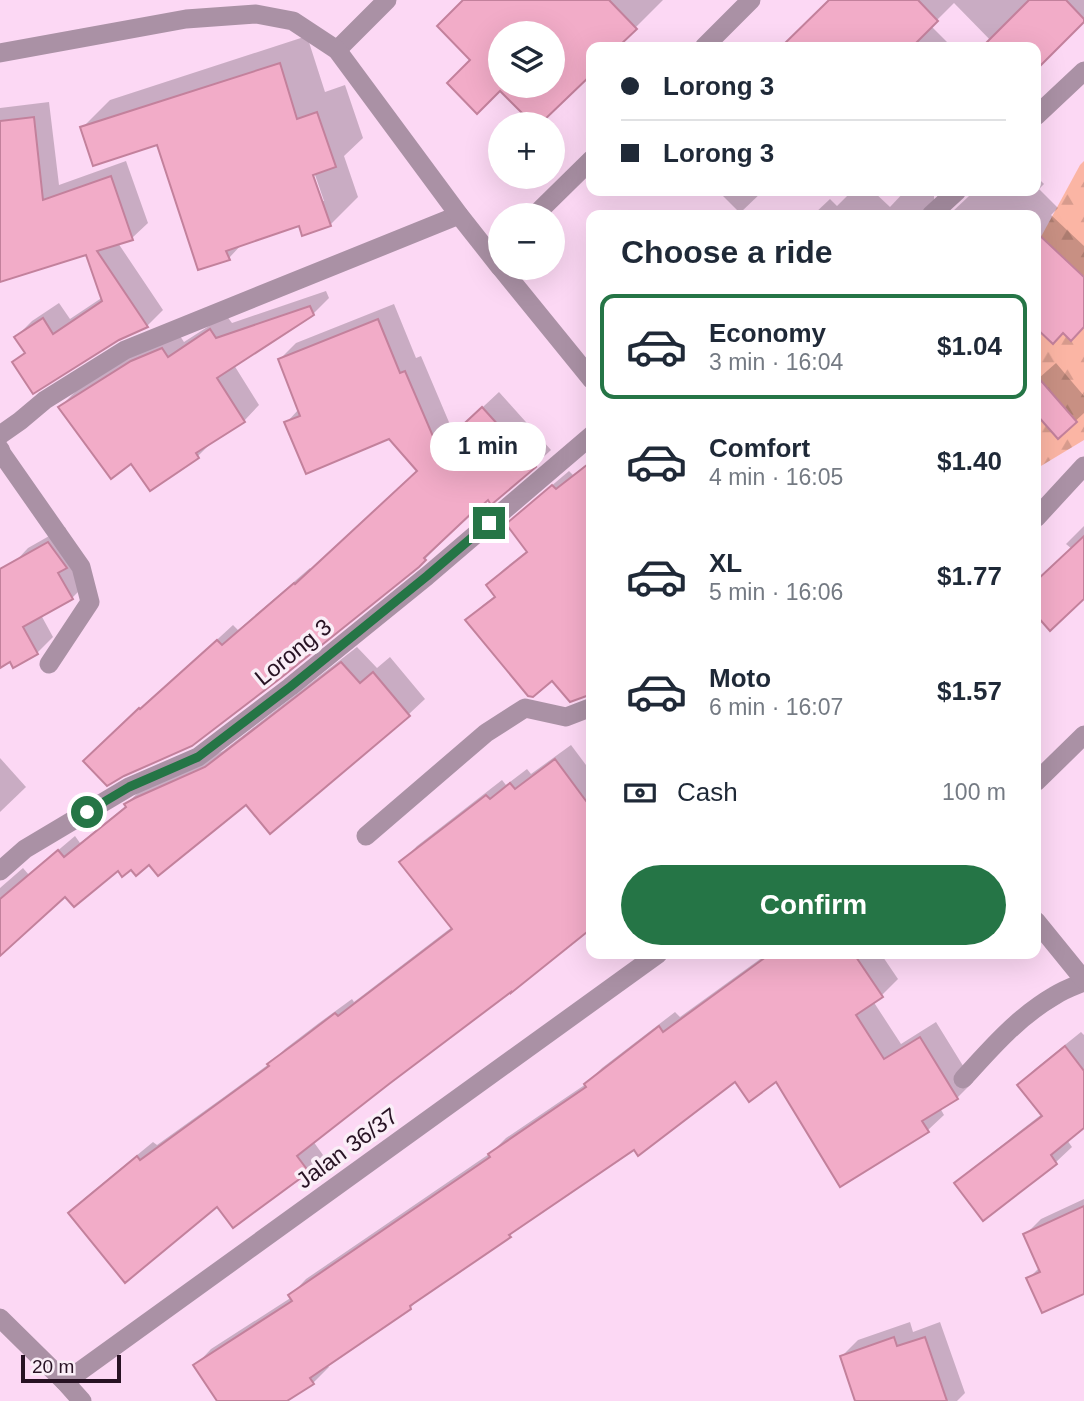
<!DOCTYPE html>
<html lang="en">
<head>
<meta charset="utf-8">
<style>
	:root { --surface:#fff; --page:#f6f6f7; --text:#1f2937; --muted:#747a83; --line:#e0e1e3; --accent:#257546 }
	body { margin:0; font-family:Arial,sans-serif; background:var(--page); color:var(--text); height:100vh; display:flex; flex-direction:column; font-size:26px; white-space:nowrap }
	* { box-sizing:border-box; margin:0 }
	p { font-size:23px; color:var(--muted) }
	.icon { flex:none; width:38px; height:38px; fill:none; stroke:currentColor; stroke-width:2; stroke-linecap:round; stroke-linejoin:round }
	.map { position:relative; flex:1; overflow:hidden }
	.panel { position:absolute; left:586px; top:210px; width:455px; height:749px; display:flex; flex-direction:column; background:var(--surface); border-radius:14px; box-shadow:0 7px 28px #0002 }
	.panel>* { flex:none }
	.guide { position:absolute; left:586px; top:42px; width:455px; height:154px; border-radius:14px; box-shadow:0 7px 28px #0002; display:grid; align-content:center; height:154px; padding:0 35px; background:var(--surface) }
	.tools { position:absolute; left:488px; top:21px; display:grid; gap:14px }
	.tools a { display:grid; place-items:center; width:77px; height:77px; border-radius:50%; background:var(--surface); box-shadow:0 7px 28px #0002; font-size:35px }
	.scale { position:absolute; left:21px; bottom:18px; width:100px; box-sizing:border-box; padding-left:7px; border:4px solid #271223; border-top:0; font-size:19px; line-height:24px; white-space:nowrap; color:#271223; -webkit-text-stroke:5px #faeef7; paint-order:stroke }
	.end { position:absolute; width:32px; height:32px; margin:-16px; border:9px solid #257546; background:#fff; box-shadow:0 0 0 4px #fff }
	.from { border-radius:50% }
	.bubble { position:absolute; height:49px; border-radius:24px; background:var(--surface); box-shadow:0 7px 28px #0002; font-size:23px; font-weight:700; line-height:49px; text-align:center }
	.guide b { display:flex; align-items:center; gap:24px; height:66px; font-size:26px }
	.guide b+b { border-top:2px solid var(--line) }
	.guide i { width:18px; height:18px; background:var(--text) }
	ul { padding:0; list-style:none }
	li { display:flex; align-items:center; gap:21px; height:105px; margin:0 14px 10px; padding:0 21px; border:4px solid transparent; border-radius:14px }
	li div { flex:1 }
	li b { display:block; font-size:26px }
	li em { font-style:normal; font-weight:700 }
	li.current { border-color:var(--accent) }
	li>.icon { width:63px; height:63px; stroke-width:1.5 }
	h2 { padding:0 35px; font-size:32px; line-height:84px }
	.pay { display:flex; align-items:center; gap:18px; height:77px; padding:0 35px; font-size:26px }
	.pay p { margin-inline-start:auto }
	.action { display:flex; gap:14px; margin-top:auto; padding:14px 35px }
	.action a { flex:1; height:80px; border-radius:42px; background:var(--accent); color:#fff; font-size:28px; font-weight:700; line-height:80px; text-align:center }
	.map>svg:first-child { display:block }
	.forest { fill:url(#forest-firs) }
	.shadow { fill:#0003; fill-rule:evenodd }
	.building { fill:#f2acc8; stroke:#c3819c; stroke-width:2; fill-rule:evenodd }
	.lines { fill:none; stroke-linecap:round; stroke-linejoin:round }
	.minor { stroke:#aa91a5; stroke-width:19 }
	.tertiary { stroke:#aa91a5; stroke-width:19 }
	.route { stroke:#257546; stroke-width:9 }
	.labels { text-anchor:middle; stroke-width:7; stroke-linejoin:round; paint-order:stroke }
	.street-label { font-size:23px; fill:#271223; stroke:#faeef7 }
</style>
</head>
<body>
<div class="map">
<svg width="1084" height="1401" viewBox="0 0 1084 1401">
	<defs>
		<pattern id="forest-firs" width="22" height="20" patternUnits="userSpaceOnUse" patternTransform="scale(1.75)"><rect width="22" height="20" fill="#fbb5a4"/><path d="M5 1l3.5 6h-7zM16 11l3.5 6h-7z" fill="#d79b8d"/></pattern>
	</defs>
	<rect width="100%" height="100%" fill="#fcd8f4"/>
	<path class="forest" d="M 1084,161 L 1084,440 L 1036,469 L 1036,246 L 1080,165 Z"/>
	<g class="shadow">
		<path d="M 465,0 L 663,0 L 616,47 L 592,47 L 592,71 L 537,124 L 535,124 L 501,89 ZM 500,33 L 553,33 L 553,86 L 500,86 Z"/>
		<path d="M 831,0 L 1084,0 L 1084,20 L 1036,51 L 1036,47 L 997,47 L 954,3 L 931,26 L 952,47 L 783,47 Z"/>
		<path d="M 307,36 L 325,92 L 345,85 L 363,138 L 344,156 L 358,197 L 330,225 L 300,224 L 243,243 L 229,258 L 158,143 L 82,128 L 110,100 ZM 312,166 L 324,201 L 321,201 L 309,167 Z"/>
		<path d="M 49,102 L 59,185 L 126,161 L 148,223 L 132,238 L 118,243 L 163,310 L 147,326 L 118,338 L 26,353 L 16,337 L 32,321 L 59,303 L 70,319 L 103,297 L 87,253 L 0,280 L 0,108 Z"/>
		<path d="M 1036,176 L 1044,184 L 1039,189 L 1058,208 L 1051,215 L 1084,246 L 1084,326 L 1063,331 L 1036,326 L 1036,215 L 890,215 L 885,210 L 880,215 L 813,215 L 830,199 L 837,206 L 852,191 L 873,191 L 890,207 L 905,191 L 938,191 L 934,195 L 934,200 L 943,211 L 952,212 L 969,196 L 971,191 L 1036,191 Z"/>
		<path d="M 718,191 L 763,191 L 740,213 Z"/>
		<path d="M 326,291 L 329,298 L 313,314 L 234,365 L 259,405 L 244,421 L 214,440 L 198,456 L 150,489 L 132,462 L 60,407 L 76,391 L 148,346 L 178,333 L 184,342 L 226,315 L 232,323 Z"/>
		<path d="M 394,304 L 416,358 L 421,356 L 454,434 L 499,392 L 551,450 L 535,465 L 492,502 L 488,498 L 439,541 L 441,543 L 425,559 L 281,676 L 101,745 L 156,694 L 157,695 L 233,625 L 238,630 L 310,568 L 311,570 L 419,470 L 390,437 L 286,423 L 299,409 L 280,359 L 296,343 Z"/>
		<path d="M 1056,363 L 1084,396 L 1084,413 L 1058,437 L 1036,412 L 1036,375 L 1039,378 Z"/>
		<path d="M 592,460 L 592,692 L 553,679 L 468,620 L 483,605 L 496,595 L 488,585 L 504,569 L 528,550 L 524,509 L 569,471 L 573,475 Z"/>
		<path d="M 1084,526 L 1084,597 L 1036,613 L 1036,583 L 1072,549 L 1066,544 Z"/>
		<path d="M 65,527 L 88,582 L 72,598 L 41,615 L 53,637 L 37,653 L 10,660 L 0,665 L 0,578 L 28,548 Z"/>
		<path d="M 357,647 L 377,668 L 390,657 L 425,699 L 409,714 L 270,832 L 246,803 L 149,863 L 118,869 L 66,894 L 0,954 L 0,888 L 23,868 L 29,875 L 75,836 L 80,843 L 127,805 L 126,804 L 142,789 L 152,783 L 223,751 Z"/>
		<path d="M 571,745 L 592,773 L 592,926 L 313,1141 L 323,1155 L 308,1171 L 218,1204 L 70,1213 L 86,1197 L 153,1142 L 157,1145 L 224,1097 L 273,1061 L 285,1049 L 319,1023 L 352,999 L 354,1002 L 452,927 L 402,862 L 417,846 L 502,780 L 506,785 L 527,769 L 531,774 Z"/>
		<path d="M 0,758 L 26,787 L 0,812 Z"/>
		<path d="M 767,954 L 881,954 L 898,979 L 882,995 L 873,1001 L 901,1044 L 936,1022 L 973,1082 L 957,1098 L 940,1108 L 944,1115 L 928,1130 L 777,1079 L 735,1080 L 521,1224 L 509,1236 L 423,1295 L 410,1308 L 327,1365 L 329,1367 L 313,1383 L 284,1401 L 219,1401 L 196,1365 L 211,1349 L 292,1297 L 291,1295 L 306,1279 L 492,1152 L 506,1138 L 586,1084 L 602,1068 L 675,1012 L 680,1017 Z"/>
		<path d="M 1081,1032 L 1084,1035 L 1084,1126 L 1067,1140 L 1072,1147 L 1056,1162 L 957,1183 L 973,1168 L 1042,1114 L 1019,1085 L 1035,1069 Z"/>
		<path d="M 1084,1199 L 1084,1292 L 1028,1279 L 1040,1267 L 1025,1235 L 1041,1219 Z"/>
		<path d="M 910,1322 L 913,1332 L 940,1322 L 965,1393 L 957,1401 L 857,1401 L 842,1356 L 858,1340 Z"/>
	</g>
	<g class="building">
		<path d="M 463,0 L 609,0 L 637,29 L 618,47 L 592,47 L 592,74 L 540,124 L 533,124 L 500,91 L 477,114 L 447,83 L 470,60 L 437,26 ZM 500,33 L 553,33 L 553,86 L 500,86 Z"/>
		<path d="M 829,0 L 918,0 L 938,21 L 912,47 L 781,47 Z"/>
		<path d="M 1029,0 L 1066,0 L 1084,19 L 1084,22 L 1036,70 L 1036,47 L 982,47 Z"/>
		<path d="M 280,63 L 297,119 L 317,112 L 336,167 L 313,175 L 331,226 L 302,236 L 299,226 L 226,251 L 230,260 L 198,270 L 157,145 L 93,166 L 80,127 Z"/>
		<path d="M 34,117 L 43,200 L 111,176 L 133,240 L 97,251 L 148,327 L 119,340 L 33,394 L 12,362 L 25,353 L 14,337 L 43,318 L 53,334 L 102,301 L 86,255 L 0,282 L 0,121 Z"/>
		<path d="M 1036,232 L 1084,277 L 1084,327 L 1071,341 L 1063,333 L 1053,344 L 1036,328 Z"/>
		<path d="M 310,306 L 314,315 L 217,378 L 245,422 L 196,453 L 199,458 L 150,491 L 131,464 L 111,479 L 58,407 L 131,361 L 162,348 L 168,357 L 210,329 L 216,338 Z"/>
		<path d="M 378,319 L 400,373 L 405,371 L 438,448 L 482,407 L 536,467 L 491,505 L 488,500 L 475,512 L 474,511 L 424,558 L 426,560 L 419,567 L 282,677 L 192,746 L 124,776 L 107,786 L 83,761 L 139,708 L 140,709 L 217,640 L 222,645 L 294,583 L 295,584 L 417,471 L 389,439 L 306,474 L 284,422 L 300,416 L 278,359 Z"/>
		<path d="M 1036,375 L 1077,422 L 1058,439 L 1036,414 Z"/>
		<path d="M 592,461 L 592,694 L 570,702 L 552,681 L 533,697 L 528,696 L 465,620 L 495,597 L 486,585 L 527,552 L 506,524 L 552,485 L 556,489 Z"/>
		<path d="M 1084,536 L 1084,599 L 1050,631 L 1036,615 L 1036,581 Z"/>
		<path d="M 48,542 L 67,568 L 58,573 L 73,599 L 23,627 L 38,654 L 13,668 L 10,662 L 0,668 L 0,569 Z"/>
		<path d="M 341,662 L 360,683 L 373,672 L 410,716 L 270,834 L 246,805 L 158,876 L 149,865 L 136,876 L 131,870 L 122,877 L 118,871 L 74,907 L 65,897 L 0,956 L 0,899 L 58,850 L 64,857 L 126,807 L 124,804 L 135,798 L 205,767 Z"/>
		<path d="M 555,759 L 592,809 L 592,928 L 511,993 L 511,992 L 389,1084 L 297,1156 L 309,1172 L 233,1228 L 217,1207 L 125,1283 L 68,1213 L 137,1156 L 140,1160 L 206,1112 L 269,1066 L 267,1064 L 301,1039 L 335,1013 L 338,1016 L 452,929 L 399,862 L 486,795 L 490,799 L 510,783 L 515,789 Z"/>
		<path d="M 770,954 L 854,954 L 883,997 L 856,1015 L 884,1059 L 920,1037 L 958,1099 L 922,1121 L 929,1132 L 840,1187 L 776,1082 L 749,1102 L 735,1082 L 638,1156 L 634,1150 L 509,1235 L 511,1237 L 410,1306 L 411,1309 L 310,1378 L 314,1384 L 287,1401 L 217,1401 L 193,1365 L 292,1301 L 288,1295 L 490,1157 L 488,1154 L 586,1087 L 584,1084 L 659,1026 L 663,1032 Z"/>
		<path d="M 1065,1046 L 1084,1071 L 1084,1128 L 1051,1155 L 1057,1164 L 983,1221 L 954,1183 L 1042,1116 L 1017,1085 Z"/>
		<path d="M 1084,1206 L 1084,1294 L 1042,1313 L 1026,1278 L 1040,1272 L 1023,1234 Z"/>
		<path d="M 894,1337 L 897,1346 L 925,1337 L 947,1401 L 855,1401 L 840,1356 Z"/>
	</g>
	<g class="lines">
		<g class="minor">
			<path d="M 704,47 L 751,0"/>
			<path d="M 337,50 L 387,0"/>
			<path d="M 1036,116 L 1084,71"/>
			<path d="M 535,215 L 592,159"/>
			<path d="M 931,215 L 957,191"/>
			<path d="M 0,435 L 20,421 L 45,400 L 125,350 L 459,215"/>
			<path d="M 0,449 L 2,454 L 81,567 L 90,602 L 49,664"/>
			<path d="M 1036,518 L 1084,466"/>
			<path d="M 1036,782 L 1084,735"/>
			<path d="M 366,836 L 486,733 L 525,708 L 566,717 L 592,707"/>
			<path d="M 0,871 L 25,849 L 129,787 L 198,757 L 290,687 L 427,576 L 592,435"/>
			<path d="M 963,1079 C 990,1049 1018,1017 1054,996 C 1063,990 1074,986 1084,982"/>
			<path d="M 0,1318 L 65,1382 L 82,1401"/>
			<path d="M 65,1382 L 658,954"/>
		</g>
		<g class="tertiary">
			<path d="M 0,53 L 186,19 L 256,14 L 293,21 L 337,50 L 459,215 L 500,267"/>
			<path d="M 501,268 L 592,380"/>
			<path d="M 1036,921 L 1084,980"/>
		</g>
	</g>
	<g class="lines">
		<path class="route" d="M 87,812 L 129,787 L 198,757 L 290,687 L 427,576 L 489,523"/>
	</g>
	<g class="labels">
		<g class="street-label">
			<text transform="translate(293 652) rotate(-39)" y="8">Lorong 3</text>
			<text transform="translate(347 1148) rotate(-36)" y="8">Jalan 36/37</text>
		</g>
	</g>
</svg>
<div class="tools">
<a><svg class="icon" aria-label="layers" viewBox="0 0 24 24"><path d="M12 4l9 5-9 5-9-5zM3 14l9 5 9-5"/></svg></a>
<a>+</a>
<a>−</a>
</div>
<div class="scale">20 m</div>
<i class="end from" style="left:87px;top:812px"></i>
<i class="end" style="left:489px;top:523px"></i>
<div class="bubble" style="left:430px;top:422px;width:116px">1 min</div>
<div class="guide">
<b><i class="from"></i>Lorong 3</b>
<b><i></i>Lorong 3</b>
</div>
<section class="panel">
<h2>Choose a ride</h2>
<ul>
<li class="current"><svg class="icon" aria-label="car" viewBox="0 0 24 24"><path d="M5 17H2v-5l4-1 3-4h7l3 4 3 1v5h-3M9 17h6M6 11h13"/><circle cx="7" cy="17" r="2"/><circle cx="17" cy="17" r="2"/></svg><div><b>Economy</b><p>3 min · 16:04</p></div><em>$1.04</em></li>
<li><svg class="icon" aria-label="car" viewBox="0 0 24 24"><path d="M5 17H2v-5l4-1 3-4h7l3 4 3 1v5h-3M9 17h6M6 11h13"/><circle cx="7" cy="17" r="2"/><circle cx="17" cy="17" r="2"/></svg><div><b>Comfort</b><p>4 min · 16:05</p></div><em>$1.40</em></li>
<li><svg class="icon" aria-label="car" viewBox="0 0 24 24"><path d="M5 17H2v-5l4-1 3-4h7l3 4 3 1v5h-3M9 17h6M6 11h13"/><circle cx="7" cy="17" r="2"/><circle cx="17" cy="17" r="2"/></svg><div><b>XL</b><p>5 min · 16:06</p></div><em>$1.77</em></li>
<li><svg class="icon" aria-label="car" viewBox="0 0 24 24"><path d="M5 17H2v-5l4-1 3-4h7l3 4 3 1v5h-3M9 17h6M6 11h13"/><circle cx="7" cy="17" r="2"/><circle cx="17" cy="17" r="2"/></svg><div><b>Moto</b><p>6 min · 16:07</p></div><em>$1.57</em></li>
</ul>
<div class="pay"><svg class="icon" aria-label="cash" viewBox="0 0 24 24"><path d="M3 7h18v10H3z"/><circle cx="12" cy="12" r="2"/></svg>Cash<p>100 m</p></div>
<div class="action"><a>Confirm</a></div>
</section>
</div>
</body>
</html>
